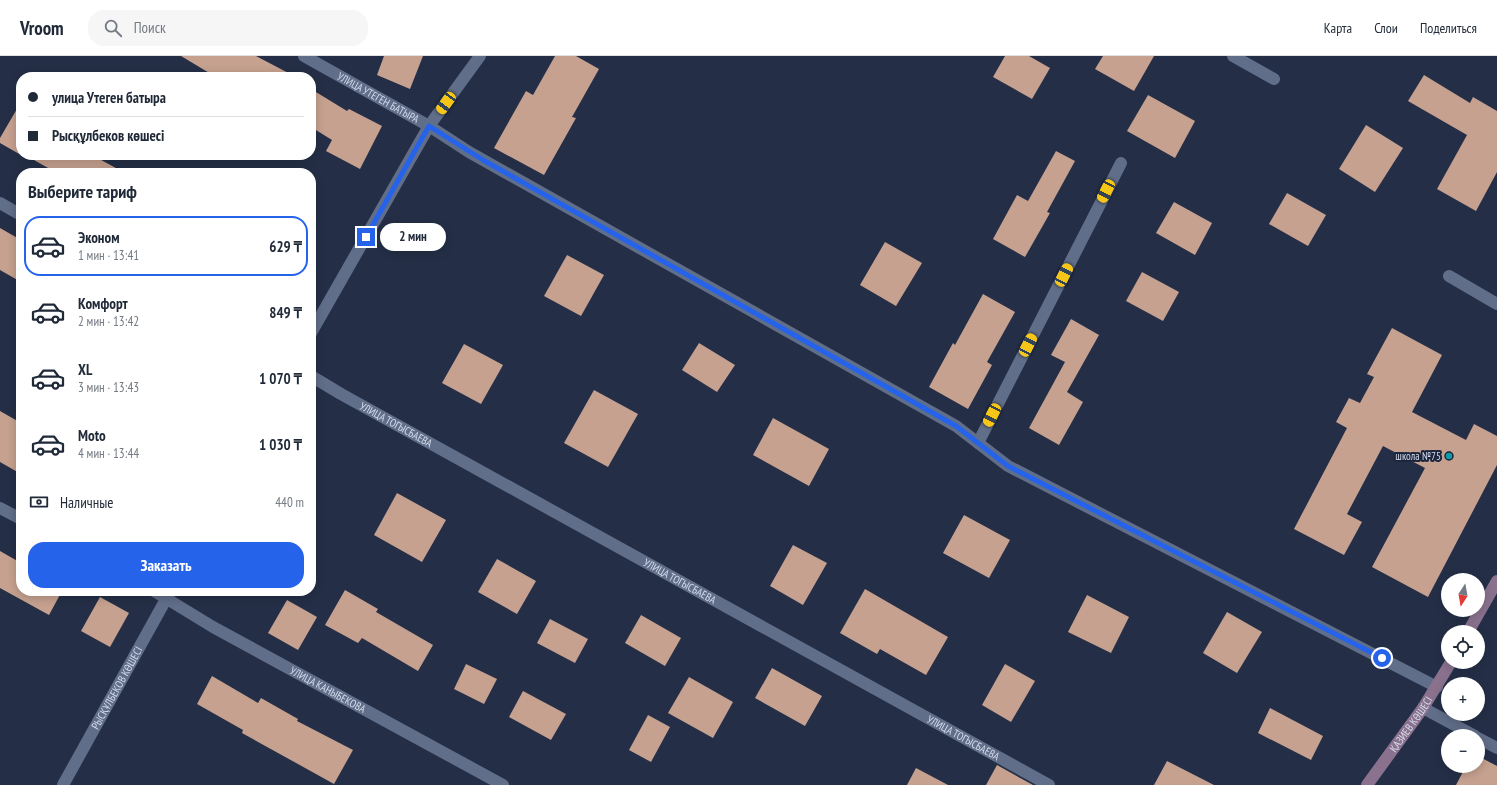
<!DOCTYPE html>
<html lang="ru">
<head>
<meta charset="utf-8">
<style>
	:root { --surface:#fff; --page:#f6f6f7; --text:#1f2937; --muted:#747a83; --line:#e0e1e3; --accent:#2563eb }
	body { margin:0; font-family:"PT Sans Narrow",sans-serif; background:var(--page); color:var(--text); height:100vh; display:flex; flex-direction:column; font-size:15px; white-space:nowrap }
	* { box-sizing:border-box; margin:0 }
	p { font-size:13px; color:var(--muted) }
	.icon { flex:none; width:22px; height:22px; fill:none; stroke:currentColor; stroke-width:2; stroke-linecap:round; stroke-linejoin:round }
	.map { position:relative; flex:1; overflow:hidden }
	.drawer { position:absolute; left:16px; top:112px; width:300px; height:428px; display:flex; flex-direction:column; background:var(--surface); border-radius:16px; box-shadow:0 2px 10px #0003 }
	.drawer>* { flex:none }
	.hud { position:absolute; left:16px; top:16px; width:300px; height:88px; border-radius:16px; box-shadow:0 2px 10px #0003; display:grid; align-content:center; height:88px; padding:0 12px; background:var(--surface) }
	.needle { width:26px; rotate:191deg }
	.fabs { position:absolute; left:1441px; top:517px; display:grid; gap:8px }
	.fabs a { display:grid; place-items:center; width:44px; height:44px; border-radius:50%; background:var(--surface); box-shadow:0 2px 10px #0003; font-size:20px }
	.end { position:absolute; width:18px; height:18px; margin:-9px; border:5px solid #2563eb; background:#fff; box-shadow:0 0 0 2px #fff }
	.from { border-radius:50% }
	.bubble { position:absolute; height:28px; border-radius:14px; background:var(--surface); box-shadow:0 2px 10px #0003; font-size:13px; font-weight:800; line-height:28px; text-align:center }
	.car { position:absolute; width:12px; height:24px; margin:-12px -6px; border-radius:5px; box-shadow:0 0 3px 1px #0007; background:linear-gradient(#f5c518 24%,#345 0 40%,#f5c518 0 76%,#345 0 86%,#f5c518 0) }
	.hud b { display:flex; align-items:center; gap:14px; height:38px; font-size:15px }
	.hud b+b { border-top:1px solid var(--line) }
	.hud i { width:10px; height:10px; background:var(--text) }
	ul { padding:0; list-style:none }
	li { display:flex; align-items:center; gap:12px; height:60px; margin:0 8px 6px; padding:0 4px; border:2px solid transparent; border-radius:16px }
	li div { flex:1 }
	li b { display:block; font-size:15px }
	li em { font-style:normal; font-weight:800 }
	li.current { border-color:var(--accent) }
	li>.icon { width:36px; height:36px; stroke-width:1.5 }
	h2 { padding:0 12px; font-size:18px; line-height:48px }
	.pay { display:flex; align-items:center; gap:10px; height:44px; padding:0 12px; font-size:15px }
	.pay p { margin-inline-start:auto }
	.button { display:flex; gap:8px; margin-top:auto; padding:8px 12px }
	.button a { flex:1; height:46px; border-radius:16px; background:var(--accent); color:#fff; font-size:16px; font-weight:800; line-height:46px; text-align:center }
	header { display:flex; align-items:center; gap:24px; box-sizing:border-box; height:56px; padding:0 20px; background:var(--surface); border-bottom:1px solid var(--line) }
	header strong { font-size:19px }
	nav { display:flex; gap:22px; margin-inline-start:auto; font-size:14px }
	.search { width:280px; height:36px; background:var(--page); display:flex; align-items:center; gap:10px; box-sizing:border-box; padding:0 14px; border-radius:16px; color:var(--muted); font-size:15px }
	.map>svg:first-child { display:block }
	.building { fill:#c6a190 }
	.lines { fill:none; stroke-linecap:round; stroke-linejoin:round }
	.street { stroke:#616e89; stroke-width:12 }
	.secondary { stroke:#8a728e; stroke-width:12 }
	.route { stroke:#2563eb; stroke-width:5 }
	.culture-dot { fill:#0f9aa8; stroke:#1b253c; stroke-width:1.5 }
	.labels { text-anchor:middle; stroke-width:4; stroke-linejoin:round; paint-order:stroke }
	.street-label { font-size:11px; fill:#d4dbeb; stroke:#1b253c }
	.poi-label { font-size:11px; fill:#d4dbeb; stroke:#1b253c; text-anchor:end }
</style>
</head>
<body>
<header>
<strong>Vroom</strong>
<div class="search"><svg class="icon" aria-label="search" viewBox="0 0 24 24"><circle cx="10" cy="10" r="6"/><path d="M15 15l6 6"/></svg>Поиск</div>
<nav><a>Карта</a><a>Слои</a><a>Поделиться</a></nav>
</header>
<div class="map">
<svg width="1497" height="729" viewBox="0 0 1497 729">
	<rect width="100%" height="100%" fill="#242f47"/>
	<g class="building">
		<path d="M 181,0 L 256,0 L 296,21 L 216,21 Z"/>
		<path d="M 384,0 L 423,0 L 410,33 L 377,19 Z"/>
		<path d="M 555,0 L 576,0 L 599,13 L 572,61 L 576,62 L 544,119 L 494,92 L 526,35 L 533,39 Z"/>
		<path d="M 1005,0 L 1029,0 L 1050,12 L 1032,43 L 993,21 Z"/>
		<path d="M 1103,0 L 1154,0 L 1134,35 L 1095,13 Z"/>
		<path d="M 1424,19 L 1470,47 L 1473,41 L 1497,55 L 1497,116 L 1476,155 L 1437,133 L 1467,79 L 1408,45 Z"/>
		<path d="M 311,33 L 347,55 L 349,53 L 382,70 L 360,113 L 326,95 L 332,84 L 311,71 Z"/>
		<path d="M 1148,39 L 1195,65 L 1175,102 L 1127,75 Z"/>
		<path d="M 21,46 L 21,99 L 0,87 L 0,82 Z"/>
		<path d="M 1366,69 L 1403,92 L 1375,136 L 1339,113 Z"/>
		<path d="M 1056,95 L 1075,105 L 1047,156 L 1050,157 L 1025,201 L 993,183 L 1017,139 L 1028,145 Z"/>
		<path d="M 25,99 L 92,99 L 125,117 L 57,117 Z"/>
		<path d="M 1287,137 L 1326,159 L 1308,190 L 1269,168 Z"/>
		<path d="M 1174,146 L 1212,167 L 1195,199 L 1156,177 Z"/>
		<path d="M 0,172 L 21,184 L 21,226 L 0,214 Z"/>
		<path d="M 885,186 L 922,207 L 896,250 L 860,229 Z"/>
		<path d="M 567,199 L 604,219 L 581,260 L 544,240 Z"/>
		<path d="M 1142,216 L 1179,236 L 1163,265 L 1126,245 Z"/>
		<path d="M 983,238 L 1015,256 L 987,306 L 992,309 L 968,353 L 929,331 L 953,287 L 955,289 Z"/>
		<path d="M 1071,263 L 1099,279 L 1067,336 L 1083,346 L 1059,389 L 1029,372 L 1065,306 L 1051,299 Z"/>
		<path d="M 1392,272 L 1442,299 L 1412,356 L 1466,384 L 1474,368 L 1497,380 L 1497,409 L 1428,541 L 1372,511 L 1425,412 L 1383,390 L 1347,458 L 1362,466 L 1344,499 L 1294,473 L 1347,372 L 1336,366 L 1349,342 L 1360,347 L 1374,321 L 1367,318 Z"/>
		<path d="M 699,287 L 735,309 L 717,336 L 682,314 Z"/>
		<path d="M 464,288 L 503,309 L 481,348 L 442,327 Z"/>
		<path d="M 594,334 L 638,358 L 608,411 L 564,387 Z"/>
		<path d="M 0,355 L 21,367 L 21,418 L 0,406 Z"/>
		<path d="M 773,362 L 829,393 L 809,430 L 753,399 Z"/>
		<path d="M 397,437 L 446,464 L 422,506 L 374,479 Z"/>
		<path d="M 964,459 L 1010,484 L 989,522 L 943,497 Z"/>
		<path d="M 793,489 L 827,507 L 803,549 L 770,530 Z"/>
		<path d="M 0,495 L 21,507 L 21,535 L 62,535 L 49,559 L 0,532 Z"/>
		<path d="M 497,503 L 536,525 L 517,558 L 478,536 Z"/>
		<path d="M 865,533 L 948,581 L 926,619 L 880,593 L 877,598 L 840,577 Z"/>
		<path d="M 345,534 L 378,553 L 376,556 L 433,589 L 418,615 L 362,582 L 358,587 L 325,569 Z"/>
		<path d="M 1087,539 L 1129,561 L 1111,597 L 1068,576 Z"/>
		<path d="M 100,541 L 129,557 L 110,591 L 81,575 Z"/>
		<path d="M 287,544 L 317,561 L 298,594 L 268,577 Z"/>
		<path d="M 1227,556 L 1262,576 L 1237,617 L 1203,597 Z"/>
		<path d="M 641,559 L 681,582 L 665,610 L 625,587 Z"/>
		<path d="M 550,563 L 588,583 L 575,607 L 537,587 Z"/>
		<path d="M 466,608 L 497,623 L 484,648 L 454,633 Z"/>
		<path d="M 1005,608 L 1035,625 L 1011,666 L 982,649 Z"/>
		<path d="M 772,612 L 822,640 L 805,670 L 755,642 Z"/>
		<path d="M 212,620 L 258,647 L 261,642 L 298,663 L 297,665 L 353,694 L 334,728 L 242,677 L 243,674 L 197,648 Z"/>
		<path d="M 689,621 L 733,646 L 713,682 L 668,657 Z"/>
		<path d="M 523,635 L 566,658 L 551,684 L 509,661 Z"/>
		<path d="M 1270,652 L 1323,680 L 1311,704 L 1258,677 Z"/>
		<path d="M 648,659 L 670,671 L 651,706 L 629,694 Z"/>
		<path d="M 1478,700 L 1497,710 L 1497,729 L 1456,729 L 1466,710 L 1478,710 Z"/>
		<path d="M 1167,705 L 1214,729 L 1154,729 Z"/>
		<path d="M 997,709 L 1022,723 L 1033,729 L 986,729 Z"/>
		<path d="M 916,712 L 948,729 L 907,729 Z"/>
	</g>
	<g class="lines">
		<g class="street">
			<path id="s1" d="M 304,0 L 429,70 L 469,96 L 956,370 L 1008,410 L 1437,631"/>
			<path d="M 1233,0 L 1274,23"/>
			<path d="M 0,147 L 21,159"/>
			<path d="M 1449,220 L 1497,248"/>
			<path d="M 311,277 L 429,70 L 480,0"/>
			<path id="s2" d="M 311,320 L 341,338 L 1049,729"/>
			<path d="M 978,387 L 1121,107"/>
			<path d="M 0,452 L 21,463"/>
			<path id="s3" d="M 154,535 L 213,571 L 503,729"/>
			<path d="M 1423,652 L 1475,680"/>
			<path d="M 1478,682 L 1497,692"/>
			<path id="s4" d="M 63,729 L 170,536"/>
		</g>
		<g class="secondary">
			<path d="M 1468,576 L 1497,525"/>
			<path id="s5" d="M 1367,729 L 1423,652 L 1451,606"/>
		</g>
	</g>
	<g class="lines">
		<path class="route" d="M 366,181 L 429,70 L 483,104 L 956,370 L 1008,410 L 1382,602"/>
	</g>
	<circle class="culture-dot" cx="1449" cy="400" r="4"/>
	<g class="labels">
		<g class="street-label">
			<text dy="4" stroke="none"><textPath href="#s1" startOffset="85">УЛИЦА УТЕГЕН БАТЫРА</textPath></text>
			<text dy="4" stroke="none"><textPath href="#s2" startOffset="98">УЛИЦА ТОГЫСБАЕВА</textPath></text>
			<text dy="4" stroke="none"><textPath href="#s2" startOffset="422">УЛИЦА ТОГЫСБАЕВА</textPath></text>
			<text dy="4" stroke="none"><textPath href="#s4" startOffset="111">РЫСҚҰЛБЕКОВ КӨШЕСІ</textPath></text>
			<text dy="4" stroke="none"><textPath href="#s3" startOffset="200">УЛИЦА КАНЫБЕКОВА</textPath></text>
			<text dy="4" stroke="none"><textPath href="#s5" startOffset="75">ҚАЗИЕВ КӨШЕСІ</textPath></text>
			<text dy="4" stroke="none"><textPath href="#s2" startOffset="746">УЛИЦА ТОГЫСБАЕВА</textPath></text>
		</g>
		<g class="poi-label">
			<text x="1441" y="404">школа №75</text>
		</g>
	</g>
</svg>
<div class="fabs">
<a><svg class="needle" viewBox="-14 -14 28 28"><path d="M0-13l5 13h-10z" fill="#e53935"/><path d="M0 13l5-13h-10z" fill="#747a83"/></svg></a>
<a><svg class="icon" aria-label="locate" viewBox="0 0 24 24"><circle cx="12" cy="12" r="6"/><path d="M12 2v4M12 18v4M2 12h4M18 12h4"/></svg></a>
<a>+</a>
<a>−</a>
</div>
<i class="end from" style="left:1382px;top:602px"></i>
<i class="end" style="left:366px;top:181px"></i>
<div class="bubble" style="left:380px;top:167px;width:66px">2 мин</div>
<i class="car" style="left:446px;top:47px;rotate:216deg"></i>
<i class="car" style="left:1106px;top:135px;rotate:207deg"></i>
<i class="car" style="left:1064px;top:219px;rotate:27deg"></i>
<i class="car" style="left:1028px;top:289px;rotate:27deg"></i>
<i class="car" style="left:992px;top:359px;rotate:207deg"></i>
<div class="hud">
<b><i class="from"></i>улица Утеген батыра</b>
<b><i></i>Рысқұлбеков көшесі</b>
</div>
<section class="drawer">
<h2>Выберите тариф</h2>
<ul>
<li class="current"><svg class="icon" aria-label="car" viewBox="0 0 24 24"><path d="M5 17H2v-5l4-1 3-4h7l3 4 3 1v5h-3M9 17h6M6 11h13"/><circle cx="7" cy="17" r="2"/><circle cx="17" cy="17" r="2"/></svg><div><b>Эконом</b><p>1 мин · 13:41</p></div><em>629 ₸</em></li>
<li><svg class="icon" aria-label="car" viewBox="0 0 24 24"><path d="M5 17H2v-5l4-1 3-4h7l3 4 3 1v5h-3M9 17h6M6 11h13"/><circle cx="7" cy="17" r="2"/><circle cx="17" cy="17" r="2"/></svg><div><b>Комфорт</b><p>2 мин · 13:42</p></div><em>849 ₸</em></li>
<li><svg class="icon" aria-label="car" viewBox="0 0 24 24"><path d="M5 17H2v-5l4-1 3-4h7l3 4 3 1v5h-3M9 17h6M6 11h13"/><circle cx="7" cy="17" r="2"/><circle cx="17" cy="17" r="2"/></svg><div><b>XL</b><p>3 мин · 13:43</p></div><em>1 070 ₸</em></li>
<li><svg class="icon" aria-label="car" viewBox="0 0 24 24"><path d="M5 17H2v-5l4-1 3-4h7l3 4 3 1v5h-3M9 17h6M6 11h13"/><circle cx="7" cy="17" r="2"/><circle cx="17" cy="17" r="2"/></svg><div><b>Moto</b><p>4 мин · 13:44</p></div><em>1 030 ₸</em></li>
</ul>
<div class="pay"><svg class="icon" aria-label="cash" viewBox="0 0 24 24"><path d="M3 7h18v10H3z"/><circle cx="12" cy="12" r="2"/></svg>Наличные<p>440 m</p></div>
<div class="button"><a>Заказать</a></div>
</section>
</div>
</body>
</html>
